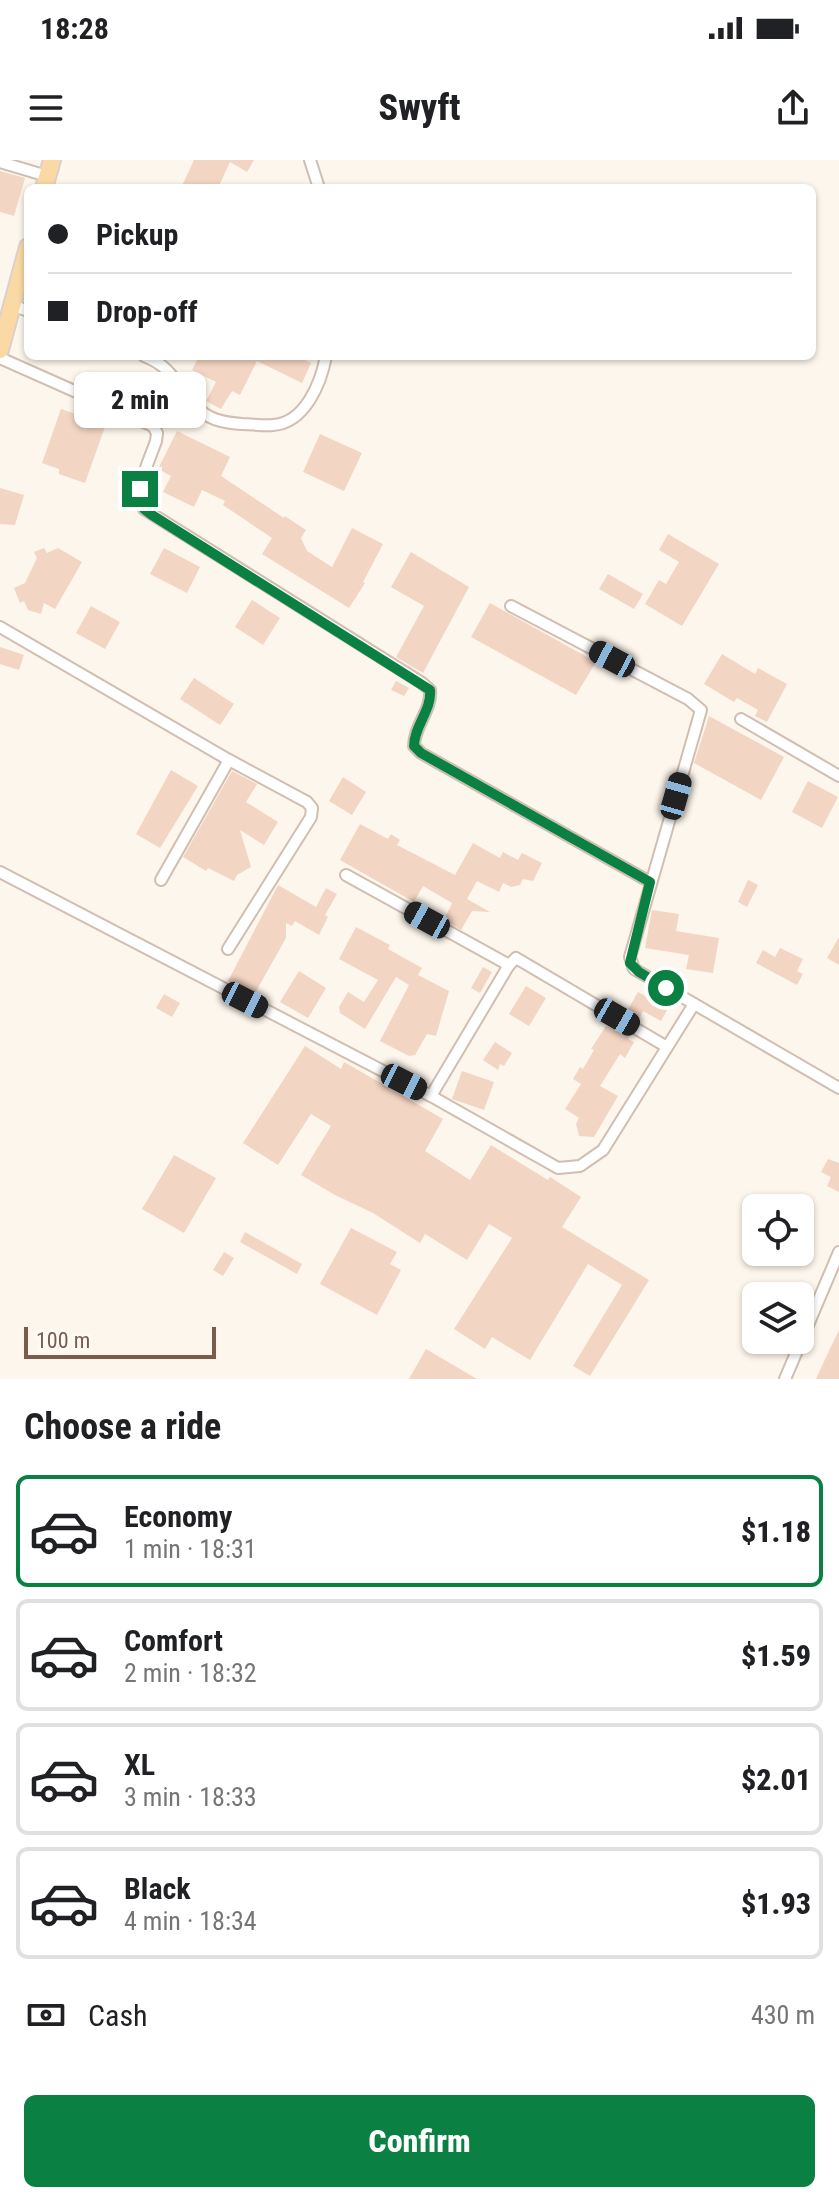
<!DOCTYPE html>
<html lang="en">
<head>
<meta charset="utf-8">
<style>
	:root { --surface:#fff; --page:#f6f6f6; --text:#202124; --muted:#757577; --line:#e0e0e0; --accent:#0b8043 }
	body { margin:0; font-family:"Roboto Condensed",sans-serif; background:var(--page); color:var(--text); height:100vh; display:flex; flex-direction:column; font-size:30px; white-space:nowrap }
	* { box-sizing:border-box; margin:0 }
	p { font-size:26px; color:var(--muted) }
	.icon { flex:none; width:44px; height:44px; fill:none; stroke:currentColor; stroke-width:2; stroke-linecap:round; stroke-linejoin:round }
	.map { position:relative; height:1219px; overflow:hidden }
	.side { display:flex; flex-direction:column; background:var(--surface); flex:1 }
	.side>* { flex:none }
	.top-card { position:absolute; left:24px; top:24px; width:792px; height:176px; border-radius:12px; box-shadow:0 2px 6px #0004; display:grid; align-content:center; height:176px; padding:0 24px; background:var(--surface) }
	.buttons { position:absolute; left:742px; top:1034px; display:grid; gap:16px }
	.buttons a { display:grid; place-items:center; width:72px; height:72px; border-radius:12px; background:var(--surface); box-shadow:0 2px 6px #0004; font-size:40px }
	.scale { position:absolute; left:24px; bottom:20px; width:192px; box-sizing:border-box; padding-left:8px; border:4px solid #7a5c4d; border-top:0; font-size:22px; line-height:28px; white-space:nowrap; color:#7a5c4d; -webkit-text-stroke:6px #fffaf3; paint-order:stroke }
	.end { position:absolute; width:36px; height:36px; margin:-18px; border:10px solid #0b8043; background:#fff; box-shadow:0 0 0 4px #fff }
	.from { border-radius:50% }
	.bubble { position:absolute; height:56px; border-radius:12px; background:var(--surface); box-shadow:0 2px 6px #0004; font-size:26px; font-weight:800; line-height:56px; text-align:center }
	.car { position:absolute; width:24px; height:48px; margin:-24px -12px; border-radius:10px; box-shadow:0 0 6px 2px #0007; background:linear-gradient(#222 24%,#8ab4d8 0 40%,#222 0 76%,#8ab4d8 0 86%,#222 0) }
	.top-card b { display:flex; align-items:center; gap:28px; height:76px; font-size:30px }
	.top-card b+b { border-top:2px solid var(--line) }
	.top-card i { width:20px; height:20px; background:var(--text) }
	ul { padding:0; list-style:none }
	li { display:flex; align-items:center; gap:24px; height:112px; margin:0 16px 12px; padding:0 8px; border:4px solid var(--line); border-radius:12px }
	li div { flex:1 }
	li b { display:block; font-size:30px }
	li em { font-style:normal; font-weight:800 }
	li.current { border-color:var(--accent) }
	li>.icon { width:72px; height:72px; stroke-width:1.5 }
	h2 { padding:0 24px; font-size:36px; line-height:96px }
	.pay { display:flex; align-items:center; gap:20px; height:88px; padding:0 24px; font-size:30px }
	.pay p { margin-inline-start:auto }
	.primary-button { display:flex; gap:16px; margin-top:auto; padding:16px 24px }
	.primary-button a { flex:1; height:92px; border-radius:12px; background:var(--accent); color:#fff; font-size:32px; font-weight:800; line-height:92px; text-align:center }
	.status { display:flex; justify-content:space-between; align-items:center; height:56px; padding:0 40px; background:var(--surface); direction:ltr }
	.status svg { height:22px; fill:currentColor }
	header { display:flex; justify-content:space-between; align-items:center; height:104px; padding:0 24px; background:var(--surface); font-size:36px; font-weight:800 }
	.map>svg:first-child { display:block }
	.building { fill:#f3d5c3 }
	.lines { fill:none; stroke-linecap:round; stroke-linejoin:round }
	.street-casing { stroke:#d1beb0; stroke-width:14 }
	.primary-casing { stroke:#dad1cd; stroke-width:20 }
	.street { stroke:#fff; stroke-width:10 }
	.primary { stroke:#fbd9a5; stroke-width:16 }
	.route { stroke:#0b8043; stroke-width:10 }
</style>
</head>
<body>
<div class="status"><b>18:28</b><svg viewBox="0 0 49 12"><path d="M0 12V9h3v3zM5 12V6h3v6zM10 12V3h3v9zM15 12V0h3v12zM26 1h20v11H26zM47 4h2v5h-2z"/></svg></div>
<header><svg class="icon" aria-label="menu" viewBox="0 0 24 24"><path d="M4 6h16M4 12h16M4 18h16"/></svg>Swyft<svg class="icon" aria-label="share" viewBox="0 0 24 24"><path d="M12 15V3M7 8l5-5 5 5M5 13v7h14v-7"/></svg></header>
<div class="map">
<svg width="839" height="1219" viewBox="0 0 839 1219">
	<rect width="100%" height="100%" fill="#fdf6ec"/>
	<g class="building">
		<path d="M 194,0 L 254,0 L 247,12 L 230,2 L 218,28 L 181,28 Z"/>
		<path d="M 0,11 L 25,18 L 14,56 L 0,52 Z"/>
		<path d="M 199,196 L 297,196 L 311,203 L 302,223 L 257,201 L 240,235 L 232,231 L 221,249 L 206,241 L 216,222 L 192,210 Z"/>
		<path d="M 61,249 L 106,264 L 85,323 L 59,314 L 59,309 L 42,303 Z"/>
		<path d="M 177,271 L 230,297 L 221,316 L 284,358 L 285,356 L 306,370 L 301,378 L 307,391 L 332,407 L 352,368 L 383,384 L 363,422 L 365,423 L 349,448 L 262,394 L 272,378 L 223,345 L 225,341 L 202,330 L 194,347 L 163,332 L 171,316 L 158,309 Z"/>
		<path d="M 320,274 L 362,293 L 344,331 L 303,312 Z"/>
		<path d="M 0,328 L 24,335 L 15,365 L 0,364 Z"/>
		<path d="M 668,374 L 719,404 L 682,466 L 645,444 L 659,420 L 666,424 L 679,402 L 659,390 Z"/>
		<path d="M 44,388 L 47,393 L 58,388 L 82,402 L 55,449 L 44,443 L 41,454 L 28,450 L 24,441 L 20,443 L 14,428 L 25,423 L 37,398 L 34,392 Z"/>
		<path d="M 164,388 L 200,407 L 187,433 L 150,414 Z"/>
		<path d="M 411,392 L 469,427 L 423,513 L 396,497 L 424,446 L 391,427 Z"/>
		<path d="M 608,414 L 643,434 L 634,449 L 599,429 Z"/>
		<path d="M 252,440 L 280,458 L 263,485 L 235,467 Z"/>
		<path d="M 490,443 L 596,502 L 576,535 L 471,477 Z"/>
		<path d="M 91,446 L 120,462 L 105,489 L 76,473 Z"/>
		<path d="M 0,487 L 24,495 L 19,510 L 0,504 Z"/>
		<path d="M 722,494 L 755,514 L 758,508 L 787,524 L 767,562 L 755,556 L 758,550 L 737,538 L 734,542 L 704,524 Z"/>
		<path d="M 194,518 L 234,544 L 220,565 L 180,539 Z"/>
		<path d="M 396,521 L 409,528 L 404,536 L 391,530 Z"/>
		<path d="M 709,556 L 784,597 L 761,640 L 694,603 Z"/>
		<path d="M 171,610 L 198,626 L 160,688 L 136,674 Z"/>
		<path d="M 232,611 L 257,624 L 246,642 L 278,662 L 264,685 L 240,670 L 251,707 L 237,715 L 234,721 L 208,708 L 206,711 L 183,697 Z"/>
		<path d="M 343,617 L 366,632 L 352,655 L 329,641 Z"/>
		<path d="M 808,621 L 838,637 L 822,668 L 792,652 Z"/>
		<path d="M 360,664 L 388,679 L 391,674 L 400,680 L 397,685 L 455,715 L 473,683 L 500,698 L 503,692 L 518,700 L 522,693 L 542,703 L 533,721 L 523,719 L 520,725 L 511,727 L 503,723 L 499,732 L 477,721 L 467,739 L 490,752 L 472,751 L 461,770 L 444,760 L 452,743 L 423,726 L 414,742 L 340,700 Z"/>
		<path d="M 748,720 L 758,725 L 747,747 L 738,742 Z"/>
		<path d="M 278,725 L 316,747 L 326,728 L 337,734 L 325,755 L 328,757 L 319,775 L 295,761 L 292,766 L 286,763 L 286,778 L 254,835 L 228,821 Z"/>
		<path d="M 652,750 L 679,754 L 676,771 L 719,778 L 713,813 L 686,809 L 689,795 L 645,788 Z"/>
		<path d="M 356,767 L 390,785 L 388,789 L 422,808 L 418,815 L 449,831 L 436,876 L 427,874 L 415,895 L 409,896 L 380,881 L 409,825 L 396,817 L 365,869 L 340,853 L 339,847 L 348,832 L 364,842 L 378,820 L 339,799 Z"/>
		<path d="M 839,777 L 839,805 L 827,798 Z"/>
		<path d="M 780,788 L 803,799 L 797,811 L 803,814 L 797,825 L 756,803 L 763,790 L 775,797 Z"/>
		<path d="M 483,807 L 492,812 L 480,833 L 471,828 Z"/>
		<path d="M 299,811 L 326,828 L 308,858 L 280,842 Z"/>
		<path d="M 526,826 L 546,838 L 529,866 L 509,854 Z"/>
		<path d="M 638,832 L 668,848 L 661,861 L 643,851 L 638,861 L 626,853 Z"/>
		<path d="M 164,834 L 180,843 L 172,857 L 156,848 Z"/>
		<path d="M 606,866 L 616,871 L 618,867 L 630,874 L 628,879 L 634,882 L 625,898 L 620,894 L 600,926 L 618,936 L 594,977 L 579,976 L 576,964 L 579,958 L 565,949 L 581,924 L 573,919 L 580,907 L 583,909 L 594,890 L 591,889 Z"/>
		<path d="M 495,882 L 512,893 L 504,906 L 500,904 L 498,910 L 483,900 Z"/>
		<path d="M 305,886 L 341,909 L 344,902 L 443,959 L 425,991 L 470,1020 L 491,985 L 548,1020 L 550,1017 L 581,1037 L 562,1067 L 649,1120 L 590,1216 L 573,1206 L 622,1125 L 588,1104 L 530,1200 L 492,1177 L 485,1189 L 454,1169 L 512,1078 L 489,1064 L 467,1100 L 425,1074 L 420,1083 L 373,1053 L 335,1035 L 301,1015 L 331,966 L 311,954 L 278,1005 L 243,983 Z"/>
		<path d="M 462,911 L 494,922 L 484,950 L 452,939 Z"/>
		<path d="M 174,995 L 216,1018 L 184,1073 L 142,1049 Z"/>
		<path d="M 828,999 L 839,1003 L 839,1032 L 827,1026 L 831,1017 L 821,1012 Z"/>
		<path d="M 351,1068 L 397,1092 L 390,1104 L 401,1110 L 377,1155 L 320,1124 Z"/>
		<path d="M 245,1072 L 302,1104 L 297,1114 L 240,1082 Z"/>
		<path d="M 224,1092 L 234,1098 L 223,1116 L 213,1110 Z"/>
		<path d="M 839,1170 L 839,1219 L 816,1219 L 826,1197 Z"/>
		<path d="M 426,1189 L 477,1219 L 409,1219 Z"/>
	</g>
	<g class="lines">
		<defs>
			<g id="street">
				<path d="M 310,0 L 319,28"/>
				<path d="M 0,2 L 47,16"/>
				<path d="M 12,145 L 28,151"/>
				<path d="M 144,196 C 178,209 176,231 201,251 C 212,261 228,263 242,264 C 252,264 263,266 273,265 C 305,263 321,223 326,196"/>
				<path d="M 0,198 L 153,266 L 157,273 L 156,281 C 149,302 134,328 144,349 L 422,523 L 430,530 C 432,550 414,566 414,586 L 421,593 L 650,722"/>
				<path d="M 511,446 L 688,539 L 701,550 L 630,797 L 634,809 L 839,928"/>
				<path d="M 0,467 L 229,600 L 307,642 L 312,648 L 311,657 L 228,789"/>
				<path d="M 741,559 L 839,616"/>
				<path d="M 0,712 L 431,936 L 558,1008 L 580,1006 L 603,990 L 694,844"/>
				<path d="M 346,715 L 509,805"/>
				<path d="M 161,720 L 229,600"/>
				<path d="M 431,936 L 509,805 L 516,798 L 667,887"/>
				<path d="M 785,1219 L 839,1092"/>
			</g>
			<g id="primary">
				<path d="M 44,28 L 52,0"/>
				<path d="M 0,190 L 28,87"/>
			</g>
		</defs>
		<use href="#street" class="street-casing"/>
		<use href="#primary" class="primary-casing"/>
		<use href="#street" class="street"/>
		<use href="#primary" class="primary"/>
	</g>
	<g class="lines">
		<path class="route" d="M 140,329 L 144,349 L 152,355 L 430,530 C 432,550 414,566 414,586 L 421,593 L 650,722 L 630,803 L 639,812 L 666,828"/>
	</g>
</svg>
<div class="buttons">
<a><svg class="icon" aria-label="locate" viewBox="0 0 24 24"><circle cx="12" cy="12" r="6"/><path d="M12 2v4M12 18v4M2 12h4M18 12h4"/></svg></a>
<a><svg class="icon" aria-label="layers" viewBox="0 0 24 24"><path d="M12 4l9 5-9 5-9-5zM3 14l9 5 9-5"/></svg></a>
</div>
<div class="scale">100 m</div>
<i class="end from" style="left:666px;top:828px"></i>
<i class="end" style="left:140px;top:329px"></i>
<div class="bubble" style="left:74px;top:212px;width:132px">2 min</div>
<i class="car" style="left:612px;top:499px;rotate:298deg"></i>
<i class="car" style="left:676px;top:636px;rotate:16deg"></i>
<i class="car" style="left:427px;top:760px;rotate:299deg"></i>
<i class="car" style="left:245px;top:840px;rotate:117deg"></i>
<i class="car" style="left:617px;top:857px;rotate:120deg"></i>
<i class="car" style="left:404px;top:922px;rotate:117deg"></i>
<div class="top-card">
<b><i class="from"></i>Pickup</b>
<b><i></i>Drop-off</b>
</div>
</div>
<section class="side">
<h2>Choose a ride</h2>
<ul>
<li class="current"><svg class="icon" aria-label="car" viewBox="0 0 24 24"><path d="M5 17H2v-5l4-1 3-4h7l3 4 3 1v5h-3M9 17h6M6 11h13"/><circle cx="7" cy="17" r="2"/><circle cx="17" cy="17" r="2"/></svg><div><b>Economy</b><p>1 min · 18:31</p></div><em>$1.18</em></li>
<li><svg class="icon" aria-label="car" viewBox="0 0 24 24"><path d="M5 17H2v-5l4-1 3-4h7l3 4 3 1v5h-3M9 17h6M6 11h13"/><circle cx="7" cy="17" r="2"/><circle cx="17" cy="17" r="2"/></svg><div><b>Comfort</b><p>2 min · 18:32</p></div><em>$1.59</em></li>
<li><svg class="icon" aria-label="car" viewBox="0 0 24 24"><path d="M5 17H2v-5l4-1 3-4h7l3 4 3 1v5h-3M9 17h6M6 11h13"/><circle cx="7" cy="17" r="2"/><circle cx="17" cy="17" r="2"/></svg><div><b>XL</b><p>3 min · 18:33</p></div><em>$2.01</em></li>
<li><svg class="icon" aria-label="car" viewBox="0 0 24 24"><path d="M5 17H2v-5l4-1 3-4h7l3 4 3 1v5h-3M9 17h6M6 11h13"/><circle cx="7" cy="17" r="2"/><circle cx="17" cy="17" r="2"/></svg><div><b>Black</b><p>4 min · 18:34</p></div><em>$1.93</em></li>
</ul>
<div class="pay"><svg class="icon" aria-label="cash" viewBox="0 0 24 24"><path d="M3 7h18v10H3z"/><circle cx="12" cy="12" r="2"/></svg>Cash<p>430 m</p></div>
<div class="primary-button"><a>Confirm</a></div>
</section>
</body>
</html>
